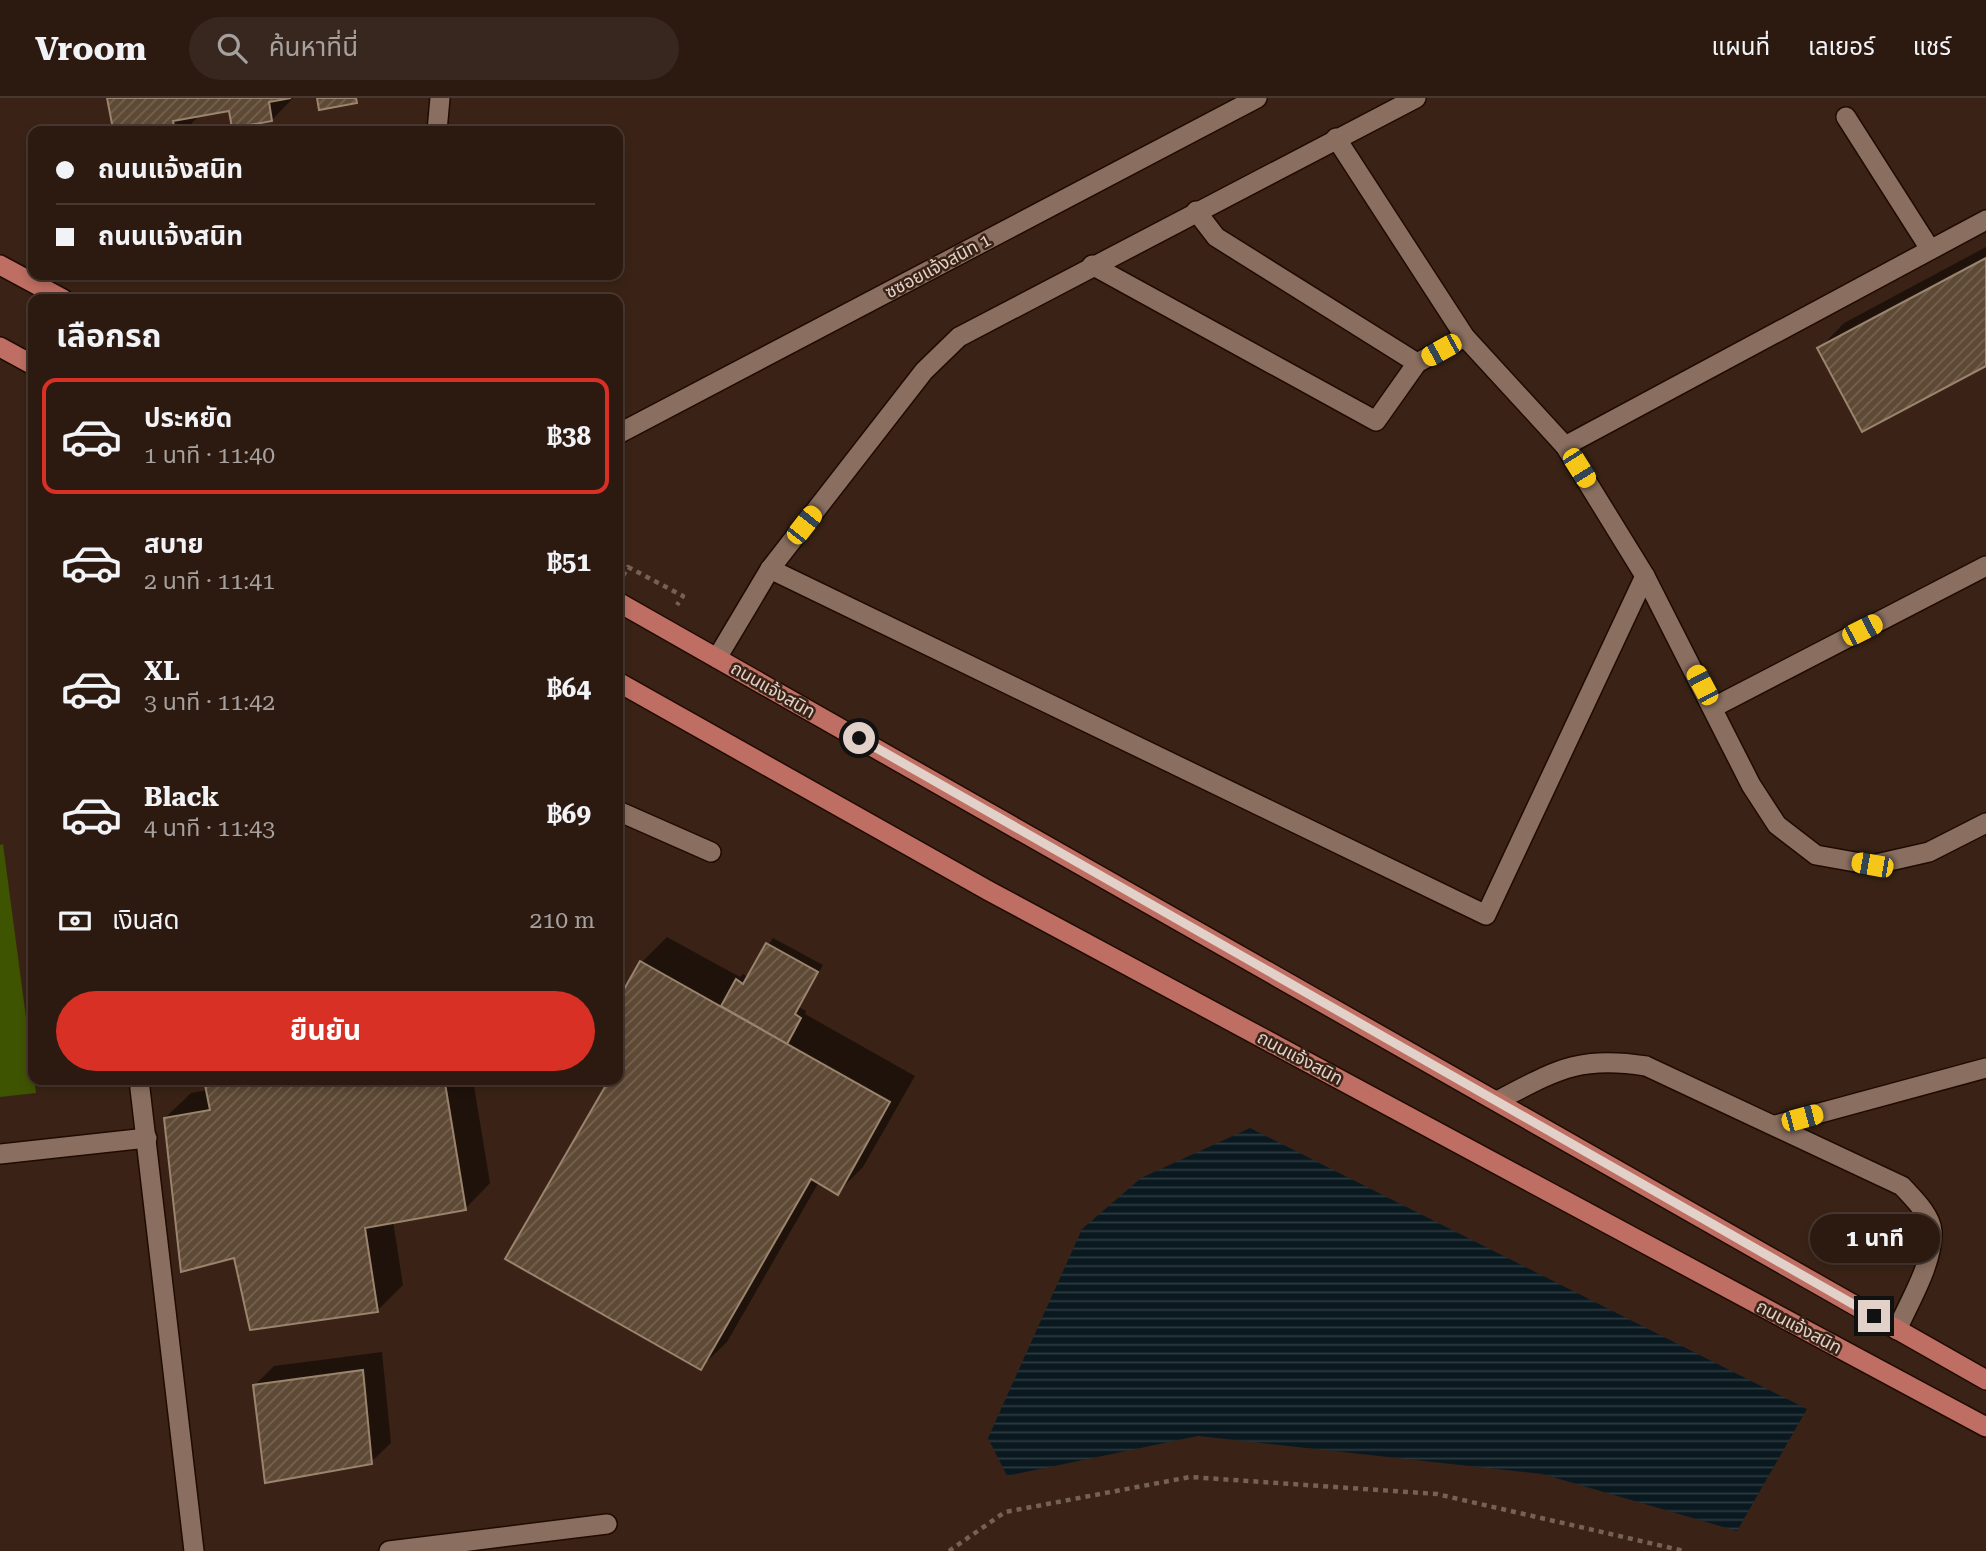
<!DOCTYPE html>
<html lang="th">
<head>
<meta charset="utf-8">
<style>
	:root { --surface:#2c1a10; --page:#38271e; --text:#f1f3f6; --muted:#a6a19f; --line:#483830; --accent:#d93025 }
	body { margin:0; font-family:"Roboto Serif","Noto Sans Thai",serif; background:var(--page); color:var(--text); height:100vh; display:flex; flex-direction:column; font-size:26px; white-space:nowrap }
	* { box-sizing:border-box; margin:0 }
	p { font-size:23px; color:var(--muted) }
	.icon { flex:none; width:38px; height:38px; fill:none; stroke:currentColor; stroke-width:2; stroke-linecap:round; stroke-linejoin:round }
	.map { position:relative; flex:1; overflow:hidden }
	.panel { position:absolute; left:28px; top:196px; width:595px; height:791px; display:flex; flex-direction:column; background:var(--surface); border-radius:14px; box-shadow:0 4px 10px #0003,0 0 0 2px var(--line) }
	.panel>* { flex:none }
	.guide { position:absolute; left:28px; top:28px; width:595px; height:154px; border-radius:14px; box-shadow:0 4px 10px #0003,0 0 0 2px var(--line); display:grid; align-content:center; height:154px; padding:0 28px; background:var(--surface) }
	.end { position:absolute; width:32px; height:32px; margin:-16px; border:9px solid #e1d1c9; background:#111; box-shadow:0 0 0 4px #111 }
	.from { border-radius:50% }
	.bubble { position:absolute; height:49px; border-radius:24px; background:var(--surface); box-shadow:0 4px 10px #0003,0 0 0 2px var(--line); font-size:23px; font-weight:700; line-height:49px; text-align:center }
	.car { position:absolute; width:21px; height:42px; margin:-21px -10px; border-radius:9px; box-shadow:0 0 5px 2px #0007; background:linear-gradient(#f5c518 24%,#345 0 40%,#f5c518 0 76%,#345 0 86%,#f5c518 0) }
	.guide b { display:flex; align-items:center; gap:24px; height:66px; font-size:26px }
	.guide b+b { border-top:2px solid var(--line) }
	.guide i { width:18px; height:18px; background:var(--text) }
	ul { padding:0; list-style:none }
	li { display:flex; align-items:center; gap:21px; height:116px; margin:0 14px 10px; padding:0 14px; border:4px solid transparent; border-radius:14px }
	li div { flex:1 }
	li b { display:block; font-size:26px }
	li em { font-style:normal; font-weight:700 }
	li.on { border-color:var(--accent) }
	li>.icon { width:63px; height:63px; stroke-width:1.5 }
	h2 { padding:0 28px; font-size:32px; line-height:84px }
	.pay { display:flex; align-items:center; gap:18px; height:77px; padding:0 28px; font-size:26px }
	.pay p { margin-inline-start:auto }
	.primary-button { display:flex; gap:14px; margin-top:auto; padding:14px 28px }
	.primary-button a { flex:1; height:80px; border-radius:42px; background:var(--accent); color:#fff; font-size:28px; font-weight:700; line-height:80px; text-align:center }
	header { display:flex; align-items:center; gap:42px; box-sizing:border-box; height:98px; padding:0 35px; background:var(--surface); border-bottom:2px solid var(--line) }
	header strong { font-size:33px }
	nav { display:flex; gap:38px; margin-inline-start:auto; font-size:24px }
	.search { width:490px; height:63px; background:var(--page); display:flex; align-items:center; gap:18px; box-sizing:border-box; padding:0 24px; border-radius:38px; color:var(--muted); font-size:26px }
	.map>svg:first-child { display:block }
	.green { fill:#3f5400 }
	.water { fill:url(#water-rules) }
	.shadow { fill:#0007 }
	.building { fill:url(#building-hatch); stroke:#9b846e; stroke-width:2 }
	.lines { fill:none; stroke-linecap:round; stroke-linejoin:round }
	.service-casing { stroke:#200b02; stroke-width:22 }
	.tertiary-casing { stroke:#200b02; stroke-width:22 }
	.primary-casing { stroke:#200b02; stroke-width:22 }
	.path { stroke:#756155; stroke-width:4.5; stroke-dasharray:5 5; stroke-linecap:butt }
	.service { stroke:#8a6f60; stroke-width:19 }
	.tertiary { stroke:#8a6f60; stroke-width:19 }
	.primary { stroke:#be6e62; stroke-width:19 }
	.route { stroke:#e1d1c9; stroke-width:9 }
	.labels { text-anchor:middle; stroke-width:5; stroke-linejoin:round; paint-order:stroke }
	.street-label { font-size:18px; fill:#e1d1c9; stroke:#3a2316 }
</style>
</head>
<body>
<header>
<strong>Vroom</strong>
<div class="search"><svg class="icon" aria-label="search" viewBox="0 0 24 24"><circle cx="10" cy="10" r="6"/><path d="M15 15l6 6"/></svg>ค้นหาที่นี่</div>
<nav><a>แผนที่</a><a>เลเยอร์</a><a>แชร์</a></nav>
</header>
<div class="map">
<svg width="1986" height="1453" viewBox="0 0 1986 1453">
	<defs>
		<pattern id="water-rules" width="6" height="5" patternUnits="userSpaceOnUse" patternTransform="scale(1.75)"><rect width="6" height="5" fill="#0a1920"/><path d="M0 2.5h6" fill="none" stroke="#2d393f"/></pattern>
		<pattern id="building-hatch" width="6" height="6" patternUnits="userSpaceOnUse" patternTransform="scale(1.75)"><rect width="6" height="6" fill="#5e4935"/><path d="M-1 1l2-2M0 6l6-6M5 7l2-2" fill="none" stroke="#756251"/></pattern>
	</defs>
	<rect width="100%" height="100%" fill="#3a2316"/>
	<path class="green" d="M 3,746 L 36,995 L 0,999 L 0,747 Z"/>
	<path class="water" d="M 1250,1030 L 1807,1311 L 1737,1433 L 1542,1376 L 1198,1338 L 1007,1378 L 988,1340 L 1082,1131 L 1141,1080 Z"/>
	<g class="shadow">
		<path d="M 109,0 L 293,0 L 272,22 L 230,11 L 201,16 L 184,33 L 135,33 L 134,27 L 114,29 Z"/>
		<path d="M 1986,149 L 1986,266 L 1819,251 L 1844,225 Z"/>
		<path d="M 667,839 L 740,879 L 743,876 L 748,879 L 773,840 L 823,867 L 799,909 L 806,913 L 805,916 L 915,978 L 863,1069 L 837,1095 L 819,1084 L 727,1244 L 701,1269 L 508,1160 L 611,982 L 618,982 L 618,906 L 642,864 Z"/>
		<path d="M 206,982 L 473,982 L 490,1085 L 465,1111 L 393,1123 L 403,1187 L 377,1213 L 235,1158 L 165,1020 L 191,995 L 208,992 Z"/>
		<path d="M 382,1254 L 391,1345 L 371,1364 L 255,1287 L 274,1268 Z"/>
	</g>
	<g class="building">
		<path d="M 107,0 L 291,0 L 269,4 L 272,23 L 232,30 L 229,13 L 173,23 L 175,33 L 133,33 L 133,29 L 128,28 L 113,31 Z"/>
		<path d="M 317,0 L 356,0 L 357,5 L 319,12 Z"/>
		<path d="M 1986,160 L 1986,268 L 1862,334 L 1817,250 Z"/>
		<path d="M 766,845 L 818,874 L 795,916 L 801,920 L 787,946 L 721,908 L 736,881 L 743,886 Z"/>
		<path d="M 640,863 L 890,1004 L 838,1097 L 811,1081 L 701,1272 L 505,1161 L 609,982 L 618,982 L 618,902 Z"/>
		<path d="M 204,982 L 445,985 L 466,1112 L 365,1130 L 378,1214 L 250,1232 L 234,1160 L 181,1174 L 164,1020 L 210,1012 Z"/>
		<path d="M 363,1272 L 372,1366 L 265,1385 L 253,1287 Z"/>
	</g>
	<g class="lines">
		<defs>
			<g id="service">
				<path d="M 1846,19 L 1930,151"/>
				<path d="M 437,33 L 440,0"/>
				<path d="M 1336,40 L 1465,239 L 1565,348 L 1645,478 L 1751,687 L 1777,727 L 1816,757 L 1872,767 L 1929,754 L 1986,725"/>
				<path d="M 1196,113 L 1216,139 L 1417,265"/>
				<path d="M 1092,167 L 1376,323 L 1417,265 L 1465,239"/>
				<path d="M 1565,348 L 1986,122"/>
				<path d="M 770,471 L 1486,817 L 1645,478"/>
				<path d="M 717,560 L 770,471 L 924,273 L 959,239 L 1416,0"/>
				<path d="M 1714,609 L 1986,468"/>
				<path d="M 618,713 L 711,754"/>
				<path d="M 139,982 L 194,1453"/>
				<path d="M 1497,1003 C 1555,973 1578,957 1646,968 L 1902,1088 C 1913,1100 1931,1117 1932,1133 C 1933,1166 1910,1202 1897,1232"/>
				<path d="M 1776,1027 L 1986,970"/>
				<path d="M 0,1056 L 147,1040"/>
				<path d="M 389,1453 L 607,1426"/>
			</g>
			<path id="tertiary" d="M 618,336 L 1257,0"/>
			<g id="primary">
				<path d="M 0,167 L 63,201"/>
				<path d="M 0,249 L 33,267"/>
				<path d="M 618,504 L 1986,1282"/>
				<path d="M 618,584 L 989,793 L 1986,1329"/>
			</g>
		</defs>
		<use href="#service" class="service-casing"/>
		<use href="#tertiary" class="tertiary-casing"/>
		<use href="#primary" class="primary-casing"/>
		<g class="path">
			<path d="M 623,478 L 628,469 L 683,498 L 677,507"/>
			<path d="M 949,1453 L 1005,1414 L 1190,1379 L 1437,1396 L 1684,1453"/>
		</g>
		<use href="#service" class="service"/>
		<use href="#tertiary" class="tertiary"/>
		<use href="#primary" class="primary"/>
	</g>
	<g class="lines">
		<path class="route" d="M 859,640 L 1874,1218"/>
	</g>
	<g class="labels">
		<g class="street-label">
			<text transform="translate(938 168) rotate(-28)" y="6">ซซอยแจ้งสนิท 1</text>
			<text transform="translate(773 592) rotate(30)" y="6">ถนนแจ้งสนิท</text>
			<text transform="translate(1300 960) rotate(28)" y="6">ถนนแจ้งสนิท</text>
			<text transform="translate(1799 1229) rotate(28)" y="6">ถนนแจ้งสนิท</text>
		</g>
	</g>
</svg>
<i class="end from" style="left:859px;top:640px"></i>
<i class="end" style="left:1874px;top:1218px"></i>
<div class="bubble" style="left:1810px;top:1116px;width:130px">1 นาที</div>
<i class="car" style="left:1441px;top:252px;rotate:241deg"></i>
<i class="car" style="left:1579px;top:370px;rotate:148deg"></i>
<i class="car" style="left:804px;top:427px;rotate:38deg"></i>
<i class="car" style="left:1862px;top:532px;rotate:63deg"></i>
<i class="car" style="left:1702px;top:587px;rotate:332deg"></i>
<i class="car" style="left:1872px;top:767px;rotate:280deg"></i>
<i class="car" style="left:1802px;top:1020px;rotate:75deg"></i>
<div class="guide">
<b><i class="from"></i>ถนนแจ้งสนิท</b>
<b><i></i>ถนนแจ้งสนิท</b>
</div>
<section class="panel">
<h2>เลือกรถ</h2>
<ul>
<li class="on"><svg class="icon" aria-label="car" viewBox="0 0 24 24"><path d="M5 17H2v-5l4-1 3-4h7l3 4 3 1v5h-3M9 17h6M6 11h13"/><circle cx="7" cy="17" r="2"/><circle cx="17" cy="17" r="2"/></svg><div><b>ประหยัด</b><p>1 นาที · 11:40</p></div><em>฿38</em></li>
<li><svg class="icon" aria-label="car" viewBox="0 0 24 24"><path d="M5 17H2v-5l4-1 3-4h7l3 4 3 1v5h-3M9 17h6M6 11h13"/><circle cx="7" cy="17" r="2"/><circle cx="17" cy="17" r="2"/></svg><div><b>สบาย</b><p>2 นาที · 11:41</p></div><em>฿51</em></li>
<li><svg class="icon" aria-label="car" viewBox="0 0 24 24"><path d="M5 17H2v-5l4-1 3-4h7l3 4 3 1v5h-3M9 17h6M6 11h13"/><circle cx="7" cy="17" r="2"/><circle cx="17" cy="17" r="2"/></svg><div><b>XL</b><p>3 นาที · 11:42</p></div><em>฿64</em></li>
<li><svg class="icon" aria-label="car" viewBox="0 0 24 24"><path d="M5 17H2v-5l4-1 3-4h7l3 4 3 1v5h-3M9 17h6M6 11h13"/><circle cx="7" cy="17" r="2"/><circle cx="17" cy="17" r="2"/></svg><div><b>Black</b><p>4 นาที · 11:43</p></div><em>฿69</em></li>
</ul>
<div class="pay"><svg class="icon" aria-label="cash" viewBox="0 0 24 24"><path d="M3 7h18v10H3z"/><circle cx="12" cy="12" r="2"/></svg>เงินสด<p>210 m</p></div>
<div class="primary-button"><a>ยืนยัน</a></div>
</section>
</div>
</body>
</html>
